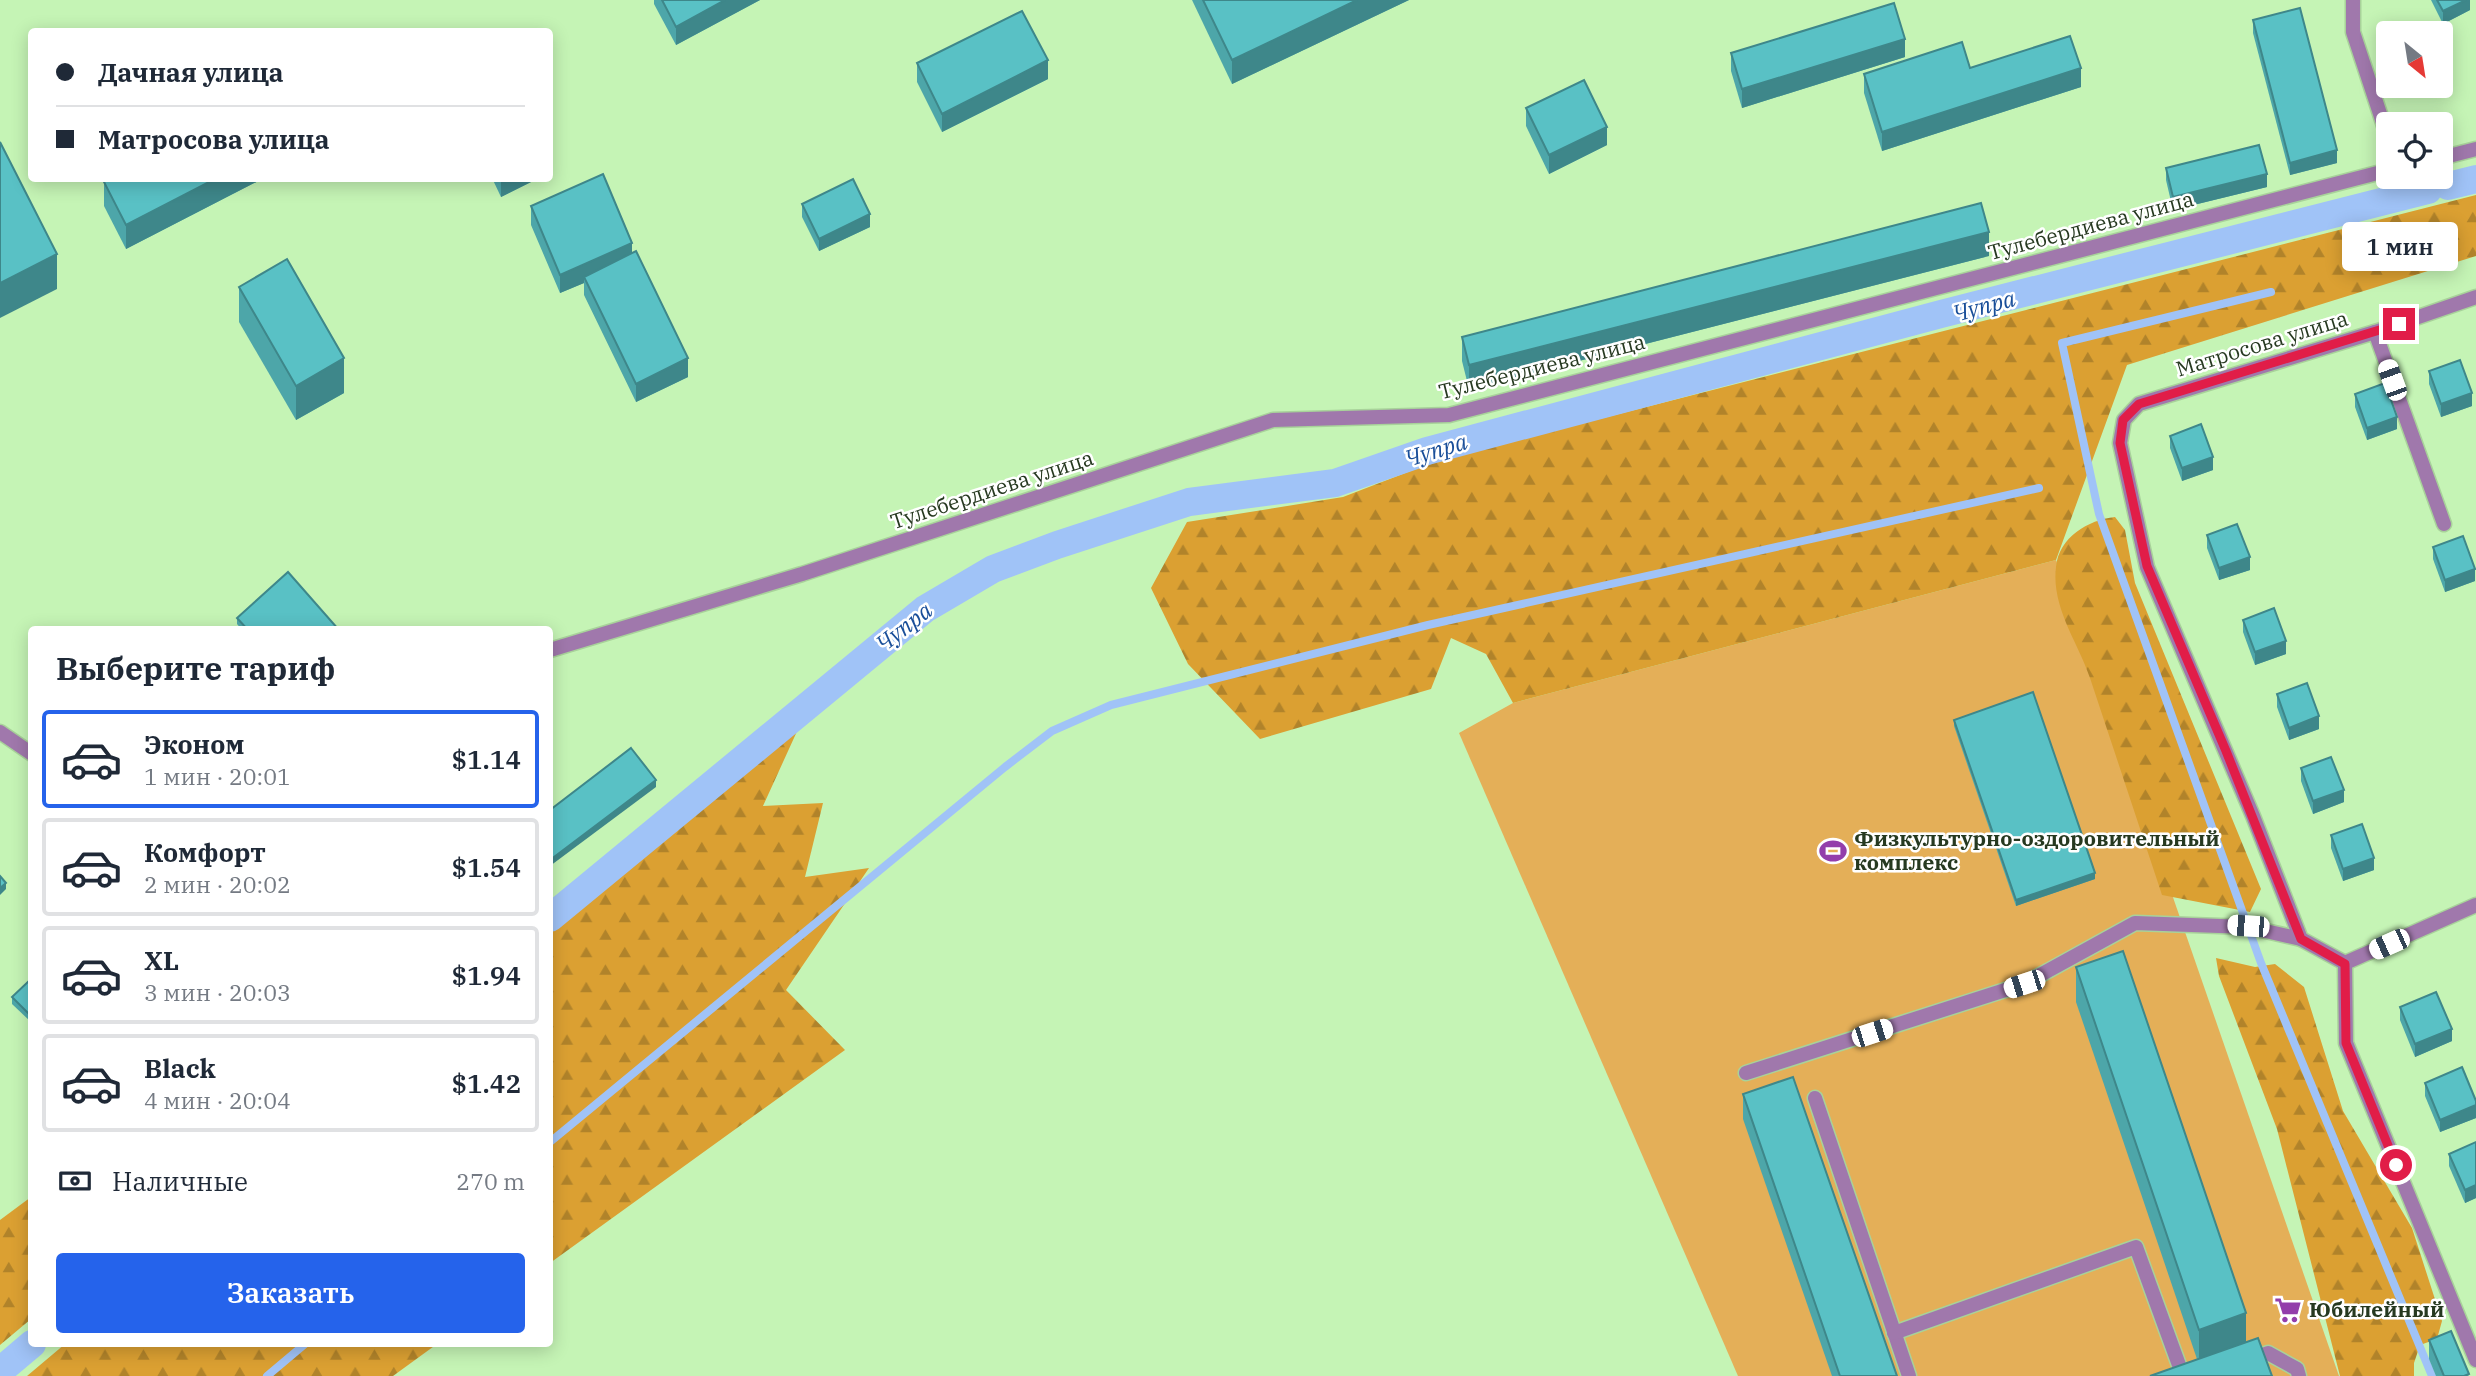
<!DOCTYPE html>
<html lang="ru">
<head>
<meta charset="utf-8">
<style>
	:root { --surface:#fff; --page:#f6f6f7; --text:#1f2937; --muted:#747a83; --line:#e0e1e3; --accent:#2563eb }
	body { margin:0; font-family:"IBM Plex Serif",serif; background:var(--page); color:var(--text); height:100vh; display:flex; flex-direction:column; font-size:26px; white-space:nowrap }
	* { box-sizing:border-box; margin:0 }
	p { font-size:23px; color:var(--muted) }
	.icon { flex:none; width:38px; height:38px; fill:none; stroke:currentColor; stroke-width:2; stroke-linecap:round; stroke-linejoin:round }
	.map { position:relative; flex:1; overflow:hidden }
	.sheet { position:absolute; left:28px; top:626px; width:525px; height:721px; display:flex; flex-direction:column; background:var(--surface); border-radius:7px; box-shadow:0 4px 18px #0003 }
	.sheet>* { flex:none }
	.hud { position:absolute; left:28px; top:28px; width:525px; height:154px; border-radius:7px; box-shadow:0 4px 18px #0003; display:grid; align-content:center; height:154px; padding:0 28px; background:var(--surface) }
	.needle { width:46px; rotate:150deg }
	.tools { position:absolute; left:2376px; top:21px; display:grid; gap:14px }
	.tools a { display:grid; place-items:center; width:77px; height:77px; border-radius:7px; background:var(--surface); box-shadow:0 4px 18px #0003; font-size:35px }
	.end { position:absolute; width:32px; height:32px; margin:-16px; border:9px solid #e11d48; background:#fff; box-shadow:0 0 0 4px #fff }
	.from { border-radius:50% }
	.bubble { position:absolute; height:49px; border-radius:7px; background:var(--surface); box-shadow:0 4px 18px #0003; font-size:23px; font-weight:600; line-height:49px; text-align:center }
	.car { position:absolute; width:21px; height:42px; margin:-21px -10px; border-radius:9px; box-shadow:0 0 5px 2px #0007; background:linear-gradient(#fff 24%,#345 0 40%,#fff 0 76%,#345 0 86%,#fff 0) }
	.hud b { display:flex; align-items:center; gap:24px; height:66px; font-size:26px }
	.hud b+b { border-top:2px solid var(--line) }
	.hud i { width:18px; height:18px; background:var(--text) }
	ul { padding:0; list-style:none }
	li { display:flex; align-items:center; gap:21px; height:98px; margin:0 14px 10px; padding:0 14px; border:4px solid var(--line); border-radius:7px }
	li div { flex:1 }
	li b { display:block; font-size:26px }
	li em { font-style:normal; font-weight:600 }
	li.current { border-color:var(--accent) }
	li>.icon { width:63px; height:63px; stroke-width:1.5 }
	h2 { padding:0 28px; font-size:32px; line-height:84px }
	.pay { display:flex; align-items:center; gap:18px; height:77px; padding:0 28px; font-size:26px }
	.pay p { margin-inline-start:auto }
	.action { display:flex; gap:14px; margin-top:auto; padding:14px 28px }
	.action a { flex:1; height:80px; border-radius:7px; background:var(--accent); color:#fff; font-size:28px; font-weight:600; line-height:80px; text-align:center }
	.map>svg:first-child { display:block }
	.grass { fill:#e4af58 }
	.forest { fill:url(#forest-firs) }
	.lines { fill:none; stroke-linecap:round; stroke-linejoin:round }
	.stream { stroke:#a0c3f7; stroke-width:8 }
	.canal { stroke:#a0c3f7; stroke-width:28 }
	.minor-casing { stroke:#a8d29a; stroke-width:17 }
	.minor { stroke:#a078ac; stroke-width:14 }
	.wall { fill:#4da6a9 }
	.shaded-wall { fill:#3e878a }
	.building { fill:#59c1c5; stroke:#3e878a; stroke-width:2 }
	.route { stroke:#e11d48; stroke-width:9 }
	.labels { text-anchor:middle; stroke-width:5; stroke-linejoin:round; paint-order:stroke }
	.street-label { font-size:21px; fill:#263920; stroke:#fff }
	.poi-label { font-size:21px; font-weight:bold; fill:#263920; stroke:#fff; text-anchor:start }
	.water-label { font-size:23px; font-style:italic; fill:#194e99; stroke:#fff }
</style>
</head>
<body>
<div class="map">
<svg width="2476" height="1376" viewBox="0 0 2476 1376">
	<defs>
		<pattern id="forest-firs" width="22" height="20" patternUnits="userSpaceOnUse" patternTransform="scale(1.75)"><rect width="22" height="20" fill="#dba032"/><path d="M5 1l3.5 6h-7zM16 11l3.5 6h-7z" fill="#b1832a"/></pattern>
	</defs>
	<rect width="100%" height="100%" fill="#c5f4b5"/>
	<path class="grass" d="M 2056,560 L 2339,1376 L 1738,1376 L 1459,733 L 1513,703 Z"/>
	<g class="forest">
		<path d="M 2476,195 L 2476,256 L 2127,365 L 2056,560 L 1513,703 L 1486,654 L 1451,638 L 1431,689 L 1260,739 L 1188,664 L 1151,588 L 1187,522 L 1343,497 L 1439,460 Z"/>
		<path d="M 2115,517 L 2125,530 L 2135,583 L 2261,889 L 2250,912 L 2162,895 C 2138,823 2114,750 2090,678 C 2078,642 2051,607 2056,567 C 2059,537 2088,520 2115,517 Z"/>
		<path d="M 804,716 L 763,806 L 823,803 L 805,877 L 869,868 L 786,990 L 845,1050 L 550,1263 L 550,932 Z"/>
		<path d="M 2216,958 L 2255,967 L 2275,964 L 2304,987 L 2343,1111 L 2412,1228 L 2442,1321 L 2437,1339 L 2420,1345 L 2414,1363 L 2414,1376 L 2340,1376 L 2277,1129 L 2219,976 Z"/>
		<path d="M 31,1197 L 31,1319 L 0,1345 L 0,1220 Z"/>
		<path d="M 65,1344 L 437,1344 L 393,1376 L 27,1376 Z"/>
	</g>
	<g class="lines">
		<g class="stream">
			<path d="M 2271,292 L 2062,343 L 2099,514 L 2261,963 L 2432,1376"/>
			<path d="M 550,1142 L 1005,767 L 1052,731 L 1111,705 L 1428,625 L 2039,488"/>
			<path d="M 267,1376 L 305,1344"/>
		</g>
		<g class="canal">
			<path d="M 2448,186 L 2476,179"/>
			<path d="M 550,918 L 925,609 L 993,569 L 1057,545 L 1189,502 L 1335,483 L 1427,451 L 1941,314 L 2428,190"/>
			<path d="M 0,1371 L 32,1344"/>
		</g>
		<defs>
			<g id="minor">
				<path d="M 2353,0 L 2353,32 L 2389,141"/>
				<path d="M 2441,158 L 2476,149"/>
				<path d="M 2375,332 L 2444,524"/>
				<path d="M 550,650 L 802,574 L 1273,420 L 1449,415 L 2389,170"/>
				<path d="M 0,732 L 32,754"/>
				<path d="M 2345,963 L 2301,939 L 2253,816 L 2147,567 L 2120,443 L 2124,420 L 2139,404 L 2375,332 L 2476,297"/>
				<path d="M 2345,963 L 2346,1043 L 2476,1360"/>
				<path d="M 2345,963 L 2476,905"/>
				<path d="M 1746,1073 L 2024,984 L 2135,923 L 2248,927 L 2301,939"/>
				<path d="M 1815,1098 L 1909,1376"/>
				<path d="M 1894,1333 L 2136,1247 L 2183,1376"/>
				<path d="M 2248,1360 L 2268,1353 L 2297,1369 L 2299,1376"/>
			</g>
		</defs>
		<use href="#minor" class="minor-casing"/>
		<use href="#minor" class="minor"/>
	</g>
	<g class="wall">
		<path d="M 654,0 L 760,0 L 676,45 L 654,4 Z"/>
		<path d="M 1192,0 L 1409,0 L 1232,84 Z"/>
		<path d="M 2431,0 L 2470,0 L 2470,10 L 2443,24 Z"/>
		<path d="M 2253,20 L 2337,163 L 2290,175 L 2253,33 Z"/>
		<path d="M 1731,53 L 1905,57 L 1742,108 L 1731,71 Z"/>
		<path d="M 917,63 L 1048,79 L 942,132 L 917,82 Z"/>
		<path d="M 1970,68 L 2081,87 L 1882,151 L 1864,93 L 1864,74 Z"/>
		<path d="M 1526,108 L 1607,145 L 1549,174 L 1526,126 Z"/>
		<path d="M 2166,168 L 2267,187 L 2173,210 L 2166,180 Z"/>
		<path d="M 264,178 L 126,249 L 104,206 L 104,182 Z"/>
		<path d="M 492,178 L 539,178 L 501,197 Z"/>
		<path d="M 802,204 L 870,227 L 819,251 L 802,217 Z"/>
		<path d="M 531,206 L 632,253 L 688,377 L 636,402 L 584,295 L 584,283 L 560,293 L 531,225 Z"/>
		<path d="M 1989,256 L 1469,389 L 1462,361 L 1462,337 Z"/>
		<path d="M 239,287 L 344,393 L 296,420 L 239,322 Z"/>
		<path d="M 2429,371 L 2472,406 L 2441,417 L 2429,384 Z"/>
		<path d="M 2355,394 L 2397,429 L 2367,440 L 2355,407 Z"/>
		<path d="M 2170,436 L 2213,470 L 2182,481 L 2170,448 Z"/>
		<path d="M 2207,535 L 2250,570 L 2219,580 L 2207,548 Z"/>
		<path d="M 2433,547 L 2475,581 L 2445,592 L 2433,559 Z"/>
		<path d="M 237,618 L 339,630 L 242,630 L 237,624 Z"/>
		<path d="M 2243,620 L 2286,654 L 2255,665 L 2243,632 Z"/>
		<path d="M 2277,694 L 2319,729 L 2289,740 L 2277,707 Z"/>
		<path d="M 1954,720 L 2095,879 L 2016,906 L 1954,726 Z"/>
		<path d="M 2301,768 L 2344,802 L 2313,814 L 2301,781 Z"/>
		<path d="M 2331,835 L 2374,870 L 2343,881 L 2331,848 Z"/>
		<path d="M 2076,967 L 2246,1342 L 2197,1359 L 2076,1002 Z"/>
		<path d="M 32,978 L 32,1023 L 12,1004 L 12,997 Z"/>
		<path d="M 2400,1007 L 2452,1041 L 2415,1057 L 2400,1020 Z"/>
		<path d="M 2425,1083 L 2476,1101 L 2476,1118 L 2440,1132 L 2425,1096 Z"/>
		<path d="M 1743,1094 L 1897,1376 L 1832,1376 L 1743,1119 Z"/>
		<path d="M 2476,1142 L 2476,1198 L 2465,1203 L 2449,1166 L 2449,1154 Z"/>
		<path d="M 2429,1340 L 2469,1376 L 2436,1376 L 2429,1359 Z"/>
	</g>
	<g class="shaded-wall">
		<path d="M 725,0 L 760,0 L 676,45 L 676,27 Z"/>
		<path d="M 1357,0 L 1409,0 L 1232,84 L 1232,60 Z"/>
		<path d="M 2466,0 L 2470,0 L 2470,10 L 2443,24 L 2443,11 Z"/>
		<path d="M 1905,39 L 1905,57 L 1742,108 L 1742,89 Z"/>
		<path d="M 1048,60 L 1048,79 L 942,132 L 942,114 Z"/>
		<path d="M 2081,68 L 2081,87 L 1882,151 L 1882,132 Z"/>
		<path d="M 1607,127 L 1607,145 L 1549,174 L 1549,155 Z"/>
		<path d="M 2337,150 L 2337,163 L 2290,175 L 2290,163 Z"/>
		<path d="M 2267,174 L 2267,187 L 2173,210 L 2173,197 Z"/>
		<path d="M 217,178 L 264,178 L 126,249 L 126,225 Z"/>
		<path d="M 539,178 L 501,197 L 501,179 Z"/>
		<path d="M 870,214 L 870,227 L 819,251 L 819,239 Z"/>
		<path d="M 1989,232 L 1989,256 L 1469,389 L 1469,365 Z"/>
		<path d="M 632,243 L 632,262 L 584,277 L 584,283 L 560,293 L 560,275 Z"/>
		<path d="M 57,254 L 57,289 L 0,318 L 0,283 Z"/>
		<path d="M 344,358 L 344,393 L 296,420 L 296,386 Z"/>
		<path d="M 688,358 L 688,377 L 636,402 L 636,384 Z"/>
		<path d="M 2472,393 L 2472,406 L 2441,417 L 2441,404 Z"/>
		<path d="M 2397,417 L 2397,429 L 2367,440 L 2367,428 Z"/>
		<path d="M 2213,457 L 2213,470 L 2182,481 L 2182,468 Z"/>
		<path d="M 2250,557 L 2250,570 L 2219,580 L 2219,568 Z"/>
		<path d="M 2475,569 L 2475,581 L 2445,592 L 2445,580 Z"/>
		<path d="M 2286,641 L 2286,654 L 2255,665 L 2255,652 Z"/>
		<path d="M 2319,716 L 2319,729 L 2289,740 L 2289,728 Z"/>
		<path d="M 656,780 L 656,787 L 550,866 L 550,860 Z"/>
		<path d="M 2344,790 L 2344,802 L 2313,814 L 2313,801 Z"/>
		<path d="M 2374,858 L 2374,870 L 2343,881 L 2343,869 Z"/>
		<path d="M 2095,873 L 2095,879 L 2016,906 L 2016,900 Z"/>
		<path d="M 6,883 L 6,889 L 0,895 L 0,888 Z"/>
		<path d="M 2452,1029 L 2452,1041 L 2415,1057 L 2415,1044 Z"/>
		<path d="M 2476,1105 L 2476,1118 L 2440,1132 L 2440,1120 Z"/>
		<path d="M 2476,1185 L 2476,1198 L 2465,1203 L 2465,1190 Z"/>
		<path d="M 2246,1313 L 2246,1348 L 2199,1365 L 2199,1330 Z"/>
	</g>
	<g class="building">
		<path d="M 662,0 L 725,0 L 676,27 Z"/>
		<path d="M 1203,0 L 1357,0 L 1232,60 Z"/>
		<path d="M 2437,0 L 2466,0 L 2443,11 Z"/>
		<path d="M 1894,3 L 1905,39 L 1742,89 L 1731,53 Z"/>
		<path d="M 2300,8 L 2337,150 L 2290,163 L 2253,20 Z"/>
		<path d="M 1022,11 L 1048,60 L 942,114 L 917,63 Z"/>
		<path d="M 2070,36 L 2081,68 L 1882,132 L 1864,74 L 1962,42 L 1970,68 Z"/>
		<path d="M 1584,80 L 1607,127 L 1549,155 L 1526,108 Z"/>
		<path d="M 0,142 L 57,254 L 0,283 Z"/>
		<path d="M 2259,145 L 2267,174 L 2173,197 L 2166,168 Z"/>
		<path d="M 603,174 L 632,243 L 560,275 L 531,206 Z"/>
		<path d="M 111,178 L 217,178 L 126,225 L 104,182 Z"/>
		<path d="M 853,179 L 870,214 L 819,239 L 802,204 Z"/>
		<path d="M 1981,203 L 1989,232 L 1469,365 L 1462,337 Z"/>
		<path d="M 636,251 L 688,358 L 636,384 L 584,277 Z"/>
		<path d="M 287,259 L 344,358 L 296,386 L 239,287 Z"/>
		<path d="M 2460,360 L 2472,393 L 2441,404 L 2429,371 Z"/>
		<path d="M 2385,383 L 2397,417 L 2367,428 L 2355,394 Z"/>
		<path d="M 2201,424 L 2213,457 L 2182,468 L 2170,436 Z"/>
		<path d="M 2237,524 L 2250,557 L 2219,568 L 2207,535 Z"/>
		<path d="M 2463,536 L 2475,569 L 2445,580 L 2433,547 Z"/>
		<path d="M 288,572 L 339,630 L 248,630 L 237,618 Z"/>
		<path d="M 2274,608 L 2286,641 L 2255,652 L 2243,620 Z"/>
		<path d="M 2307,683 L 2319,716 L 2289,728 L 2277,694 Z"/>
		<path d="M 2033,692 L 2095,873 L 2016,900 L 1954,720 Z"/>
		<path d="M 631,748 L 656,780 L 550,860 L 550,810 Z"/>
		<path d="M 2331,757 L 2344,790 L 2313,801 L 2301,768 Z"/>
		<path d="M 2362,824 L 2374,858 L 2343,869 L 2331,835 Z"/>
		<path d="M 0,876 L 6,883 L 0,888 Z"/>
		<path d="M 2123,951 L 2246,1313 L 2199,1330 L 2076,967 Z"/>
		<path d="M 32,978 L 32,1017 L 12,997 Z"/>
		<path d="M 2436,992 L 2452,1029 L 2415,1044 L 2400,1007 Z"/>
		<path d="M 2462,1067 L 2476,1101 L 2476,1105 L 2440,1120 L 2425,1083 Z"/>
		<path d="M 1793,1077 L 1897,1376 L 1840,1376 L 1743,1094 Z"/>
		<path d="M 2476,1142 L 2476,1185 L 2465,1190 L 2449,1154 Z"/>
		<path d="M 2451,1331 L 2469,1374 L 2464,1376 L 2444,1376 L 2429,1340 Z"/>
		<path d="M 2258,1338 L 2272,1376 L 2150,1376 Z"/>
	</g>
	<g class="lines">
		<path class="route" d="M 2396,1165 L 2346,1043 L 2345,964 L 2301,939 L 2226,751 L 2147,566 L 2120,443 L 2123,420 L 2139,404 L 2399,324"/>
	</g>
	<defs>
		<symbol id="stadium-bare" viewBox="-9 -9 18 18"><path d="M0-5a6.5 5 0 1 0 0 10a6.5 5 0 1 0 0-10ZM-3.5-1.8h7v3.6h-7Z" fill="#933eab" stroke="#fff" stroke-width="2.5" paint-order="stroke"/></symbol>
		<symbol id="supermarket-bare" viewBox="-9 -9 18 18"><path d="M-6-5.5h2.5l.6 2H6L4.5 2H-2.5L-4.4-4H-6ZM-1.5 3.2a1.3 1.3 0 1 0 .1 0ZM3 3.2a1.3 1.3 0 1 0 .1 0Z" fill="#933eab" stroke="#fff" stroke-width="2.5" paint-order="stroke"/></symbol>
	</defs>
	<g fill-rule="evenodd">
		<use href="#stadium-bare" x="1814" y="832" width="38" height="38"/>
		<use href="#supermarket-bare" x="2269" y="1291" width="38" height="38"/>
	</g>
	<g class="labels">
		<g class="street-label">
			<text transform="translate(2091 226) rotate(-15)" y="7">Тулебердиева улица</text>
			<text transform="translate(2262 344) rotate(-17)" y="7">Матросова улица</text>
			<text transform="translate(1542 367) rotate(-14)" y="7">Тулебердиева улица</text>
			<text transform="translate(992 490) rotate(-18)" y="7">Тулебердиева улица</text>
		</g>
		<g class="poi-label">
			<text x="1854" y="846">Физкультурно-оздоровительный<tspan x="1854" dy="24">комплекс</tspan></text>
			<text x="2309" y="1317">Юбилейный</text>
		</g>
		<g class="water-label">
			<text transform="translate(1984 306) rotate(-15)" y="8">Чупра</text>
			<text transform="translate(1436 450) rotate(-17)" y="8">Чупра</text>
			<text transform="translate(904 627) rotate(-38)" y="8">Чупра</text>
		</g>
	</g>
</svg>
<div class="tools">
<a><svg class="needle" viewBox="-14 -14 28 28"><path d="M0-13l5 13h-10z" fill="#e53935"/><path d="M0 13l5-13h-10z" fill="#747a83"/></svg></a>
<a><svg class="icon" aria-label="locate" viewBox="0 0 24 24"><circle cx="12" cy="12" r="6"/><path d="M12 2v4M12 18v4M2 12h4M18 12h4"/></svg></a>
</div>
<i class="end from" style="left:2396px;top:1165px"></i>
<i class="end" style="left:2399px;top:324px"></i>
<div class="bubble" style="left:2342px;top:222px;width:116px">1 мин</div>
<i class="car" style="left:2392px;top:380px;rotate:340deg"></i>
<i class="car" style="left:2248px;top:926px;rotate:274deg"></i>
<i class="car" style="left:2389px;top:944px;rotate:246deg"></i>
<i class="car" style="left:2024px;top:984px;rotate:252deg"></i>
<i class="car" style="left:1872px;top:1033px;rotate:72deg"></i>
<div class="hud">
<b><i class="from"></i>Дачная улица</b>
<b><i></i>Матросова улица</b>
</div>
<section class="sheet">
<h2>Выберите тариф</h2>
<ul>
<li class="current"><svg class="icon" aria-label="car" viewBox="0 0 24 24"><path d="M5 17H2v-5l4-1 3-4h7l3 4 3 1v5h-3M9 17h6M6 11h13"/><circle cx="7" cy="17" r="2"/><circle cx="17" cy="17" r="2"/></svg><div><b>Эконом</b><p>1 мин · 20:01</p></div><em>$1.14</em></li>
<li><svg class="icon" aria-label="car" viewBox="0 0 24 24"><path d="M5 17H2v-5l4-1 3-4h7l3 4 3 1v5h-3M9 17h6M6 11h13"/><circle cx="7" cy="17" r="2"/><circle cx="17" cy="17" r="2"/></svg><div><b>Комфорт</b><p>2 мин · 20:02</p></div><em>$1.54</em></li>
<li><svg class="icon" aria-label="car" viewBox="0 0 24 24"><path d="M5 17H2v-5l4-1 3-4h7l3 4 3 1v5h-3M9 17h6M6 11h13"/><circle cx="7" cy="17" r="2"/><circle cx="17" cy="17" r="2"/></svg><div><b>XL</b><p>3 мин · 20:03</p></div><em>$1.94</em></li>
<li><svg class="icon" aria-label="car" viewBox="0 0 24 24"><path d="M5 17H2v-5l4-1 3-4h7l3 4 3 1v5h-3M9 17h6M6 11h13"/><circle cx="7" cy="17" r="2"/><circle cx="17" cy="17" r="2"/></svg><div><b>Black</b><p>4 мин · 20:04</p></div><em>$1.42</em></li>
</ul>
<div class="pay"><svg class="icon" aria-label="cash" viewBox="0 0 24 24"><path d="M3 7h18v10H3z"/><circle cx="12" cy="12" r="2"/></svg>Наличные<p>270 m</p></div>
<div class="action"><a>Заказать</a></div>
</section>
</div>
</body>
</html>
